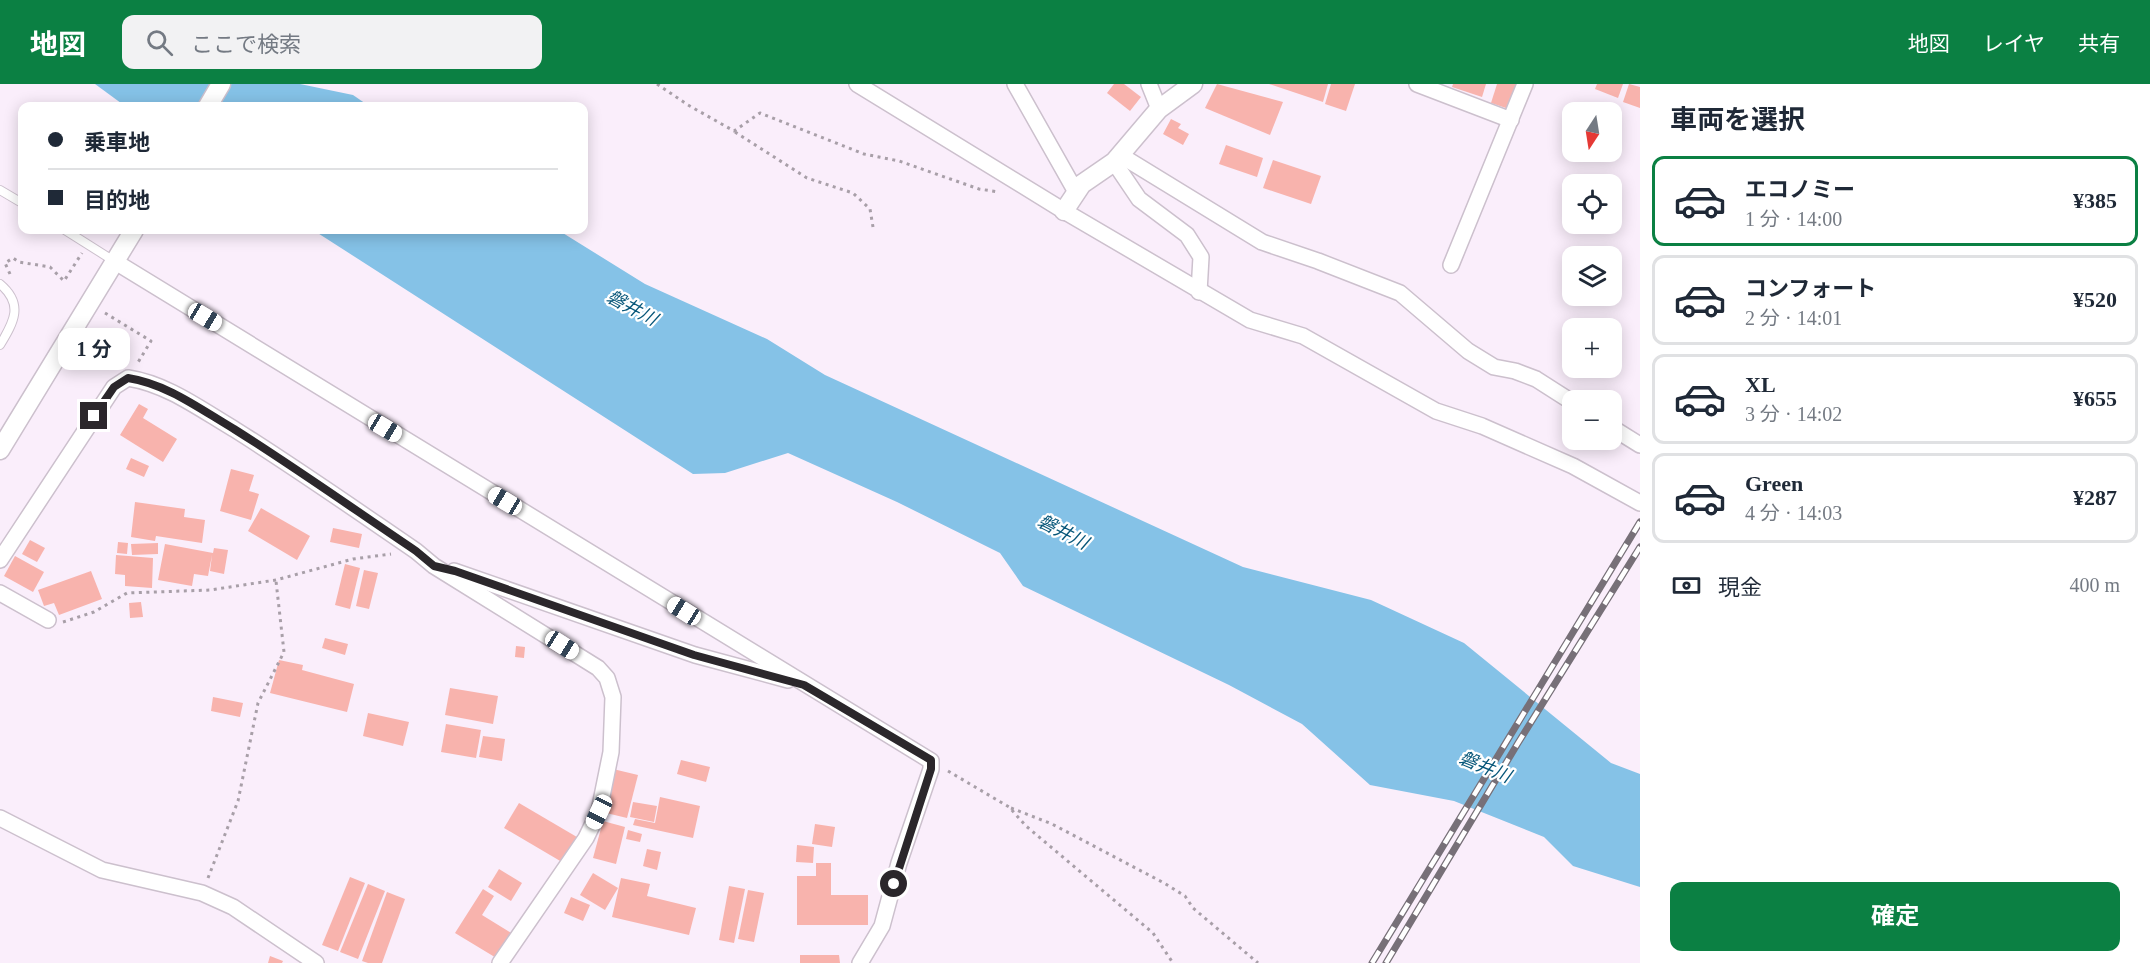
<!DOCTYPE html>
<html lang="ja">
<head>
<meta charset="utf-8">
<style>
	:root { --surface:#fff; --page:#f2f2f3; --text:#1f2937; --muted:#747a83; --line:#e0e1e3; --accent:#0b8043 }
	body { margin:0; font-family:"Times New Roman","Noto Sans JP",serif; background:var(--page); color:var(--text); height:100vh; display:flex; flex-direction:column; font-size:22px; white-space:nowrap }
	* { box-sizing:border-box; margin:0 }
	p { font-size:20px; color:var(--muted) }
	.icon { flex:none; width:33px; height:33px; fill:none; stroke:currentColor; stroke-width:2; stroke-linecap:round; stroke-linejoin:round }
	.map { position:relative; flex:1; overflow:hidden }
	.details { display:flex; flex-direction:column; background:var(--surface); width:510px }
	.details>* { flex:none }
	.banner { position:absolute; left:18px; top:18px; width:570px; height:132px; border-radius:12px; box-shadow:0 3px 15px #0003; display:grid; align-content:center; height:132px; padding:0 30px; background:var(--surface) }
	.needle { width:39px; rotate:192deg }
	.buttons { position:absolute; left:1562px; top:18px; display:grid; gap:12px }
	.buttons a { display:grid; place-items:center; width:60px; height:60px; border-radius:12px; background:var(--surface); box-shadow:0 3px 15px #0003; font-size:30px }
	.end { position:absolute; width:27px; height:27px; margin:-14px; border:8px solid #2b272b; background:#fff; box-shadow:0 0 0 3px #fff }
	.from { border-radius:50% }
	.bubble { position:absolute; height:42px; border-radius:12px; background:var(--surface); box-shadow:0 3px 15px #0003; font-size:20px; font-weight:700; line-height:42px; text-align:center }
	.car { position:absolute; width:18px; height:36px; margin:-18px -9px; border-radius:8px; box-shadow:0 0 4px 2px #0007; background:linear-gradient(#fff 24%,#345 0 40%,#fff 0 76%,#345 0 86%,#fff 0) }
	.banner b { display:flex; align-items:center; gap:21px; height:57px; font-size:22px }
	.banner b+b { border-top:2px solid var(--line) }
	.banner i { width:15px; height:15px; background:var(--text) }
	ul { padding:0; list-style:none }
	li { display:flex; align-items:center; gap:18px; height:90px; margin:0 12px 9px; padding:0 18px; border:3px solid var(--line); border-radius:12px }
	li div { flex:1 }
	li b { display:block; font-size:22px }
	li em { font-style:normal; font-weight:700 }
	li.current { border-color:var(--accent) }
	li>.icon { width:54px; height:54px; stroke-width:1.5 }
	h2 { padding:0 30px; font-size:27px; line-height:72px }
	.pay { display:flex; align-items:center; gap:15px; height:66px; padding:0 30px; font-size:22px }
	.pay p { margin-inline-start:auto }
	.primary-button { display:flex; gap:12px; margin-top:auto; padding:12px 30px }
	.primary-button a { flex:1; height:69px; border-radius:12px; background:var(--accent); color:#fff; font-size:24px; font-weight:700; line-height:69px; text-align:center }
	header { display:flex; align-items:center; gap:36px; box-sizing:border-box; height:84px; padding:0 30px; background:var(--accent); color:#fff }
	header strong { font-size:28px }
	nav { display:flex; gap:33px; margin-inline-start:auto; font-size:21px }
	.search { width:420px; height:54px; background:var(--page); display:flex; align-items:center; gap:15px; box-sizing:border-box; padding:0 21px; border-radius:12px; color:var(--muted); font-size:22px }
	main { display:flex; flex:1; min-height:0 }
	.map>svg:first-child { display:block }
	.water { fill:#85c2e7 }
	.building { fill:#f8b3ad }
	.lines { fill:none; stroke-linecap:round; stroke-linejoin:round }
	.service-casing { stroke:#ccc0cd; stroke-width:10 }
	.minor-casing { stroke:#ccc0cd; stroke-width:18 }
	.tertiary-casing { stroke:#ccc0cd; stroke-width:21 }
	.path { stroke:#a89fa8; stroke-width:3; stroke-dasharray:3 4.5; stroke-linecap:butt }
	.service { stroke:#fff; stroke-width:8 }
	.minor { stroke:#fff; stroke-width:15 }
	.tertiary { stroke:#fff; stroke-width:18 }
	.rail-casing { stroke:#777078; stroke-width:7 }
	.rail { stroke:#fff; stroke-width:4.5; stroke-dasharray:14; stroke-linecap:butt }
	.route { stroke:#2b272b; stroke-width:8 }
	.labels { text-anchor:middle; stroke-width:4.5; stroke-linejoin:round; paint-order:stroke }
	.water-label { font-size:18px; font-style:italic; fill:#08577a; stroke:#fff }
</style>
</head>
<body>
<header>
<strong>地図</strong>
<div class="search"><svg class="icon" aria-label="search" viewBox="0 0 24 24"><circle cx="10" cy="10" r="6"/><path d="M15 15l6 6"/></svg>ここで検索</div>
<nav><a>地図</a><a>レイヤ</a><a>共有</a></nav>
</header>
<main>
<div class="map">
<svg width="1640" height="879" viewBox="0 0 1640 879">
	<rect width="100%" height="100%" fill="#faeefb"/>
	<g class="water">
		<path d="M 95,0 L 300,0 L 353,11 L 369,22 L 125,22 Z"/>
		<path d="M 313,146 L 558,146 L 645,200 L 767,255 L 825,291 L 1243,483 L 1371,516 L 1464,559 L 1611,679 L 1640,690 L 1640,803 L 1573,782 L 1544,753 L 1454,717 L 1370,701 L 1302,640 L 1229,601 L 1023,502 L 1000,469 L 897,418 L 788,369 L 725,389 L 693,390 Z"/>
	</g>
	<g class="building">
		<path d="M 1114,0 L 1124,0 L 1141,13 L 1130,27 L 1107,9 Z"/>
		<path d="M 1217,0 L 1283,18 L 1270,51 L 1205,24 Z"/>
		<path d="M 1269,0 L 1328,0 L 1323,18 Z"/>
		<path d="M 1331,0 L 1355,0 L 1346,27 L 1325,20 Z"/>
		<path d="M 1453,0 L 1486,0 L 1482,13 L 1452,3 Z"/>
		<path d="M 1497,0 L 1518,0 L 1509,25 L 1491,19 Z"/>
		<path d="M 1597,0 L 1623,0 L 1618,14 L 1595,5 Z"/>
		<path d="M 1629,0 L 1640,3 L 1640,24 L 1623,18 Z"/>
		<path d="M 1171,35 L 1181,40 L 1178,44 L 1189,50 L 1183,61 L 1163,50 Z"/>
		<path d="M 1226,61 L 1263,74 L 1257,93 L 1219,80 Z"/>
		<path d="M 1273,76 L 1321,92 L 1311,120 L 1263,104 Z"/>
		<path d="M 139,320 L 148,325 L 143,334 L 177,355 L 163,378 L 120,351 Z"/>
		<path d="M 131,374 L 149,382 L 144,393 L 126,385 Z"/>
		<path d="M 231,385 L 254,391 L 249,407 L 259,410 L 251,436 L 220,427 Z"/>
		<path d="M 135,418 L 185,425 L 184,433 L 205,436 L 202,459 L 156,452 L 155,457 L 131,453 Z"/>
		<path d="M 261,424 L 310,452 L 297,476 L 248,447 Z"/>
		<path d="M 333,444 L 362,450 L 359,464 L 330,458 Z"/>
		<path d="M 30,456 L 45,464 L 37,478 L 22,470 Z"/>
		<path d="M 118,458 L 128,459 L 127,470 L 117,469 Z"/>
		<path d="M 158,459 L 158,470 L 132,471 L 131,460 Z"/>
		<path d="M 165,460 L 213,469 L 214,464 L 228,466 L 224,490 L 210,487 L 212,471 L 208,492 L 194,490 L 192,502 L 158,496 Z"/>
		<path d="M 116,471 L 153,474 L 152,504 L 125,502 L 125,491 L 115,490 Z"/>
		<path d="M 15,472 L 44,488 L 33,508 L 4,492 Z"/>
		<path d="M 345,480 L 360,484 L 350,525 L 335,521 Z"/>
		<path d="M 364,486 L 378,489 L 369,525 L 356,522 Z"/>
		<path d="M 91,487 L 102,515 L 59,531 L 54,519 L 44,522 L 38,506 Z"/>
		<path d="M 141,518 L 143,533 L 130,534 L 129,519 Z"/>
		<path d="M 325,554 L 348,560 L 345,571 L 322,564 Z"/>
		<path d="M 516,562 L 525,563 L 524,574 L 515,573 Z"/>
		<path d="M 279,576 L 303,581 L 302,586 L 354,600 L 347,628 L 270,609 Z"/>
		<path d="M 450,604 L 498,612 L 493,640 L 445,631 Z"/>
		<path d="M 213,613 L 243,619 L 240,633 L 211,627 Z"/>
		<path d="M 368,629 L 409,638 L 403,662 L 363,652 Z"/>
		<path d="M 446,640 L 481,646 L 476,674 L 441,668 Z"/>
		<path d="M 483,652 L 505,655 L 502,677 L 479,673 Z"/>
		<path d="M 681,676 L 710,683 L 706,698 L 677,690 Z"/>
		<path d="M 613,685 L 638,691 L 627,734 L 602,728 Z"/>
		<path d="M 660,713 L 700,722 L 693,754 L 633,741 L 635,735 L 655,739 Z"/>
		<path d="M 633,718 L 657,722 L 654,738 L 630,733 Z"/>
		<path d="M 519,719 L 582,756 L 567,781 L 504,744 Z"/>
		<path d="M 603,737 L 625,743 L 616,780 L 593,774 Z"/>
		<path d="M 815,740 L 835,743 L 832,763 L 812,760 Z"/>
		<path d="M 628,746 L 642,750 L 640,758 L 626,755 Z"/>
		<path d="M 797,761 L 814,763 L 813,779 L 796,778 Z"/>
		<path d="M 647,765 L 661,768 L 657,786 L 643,782 Z"/>
		<path d="M 816,779 L 831,779 L 831,811 L 868,811 L 868,841 L 797,841 L 797,792 L 816,792 Z"/>
		<path d="M 499,785 L 522,799 L 511,817 L 488,803 Z"/>
		<path d="M 593,789 L 618,804 L 605,826 L 580,811 Z"/>
		<path d="M 350,793 L 365,799 L 338,867 L 322,861 Z"/>
		<path d="M 621,794 L 650,800 L 647,812 L 696,824 L 689,851 L 612,833 Z"/>
		<path d="M 368,800 L 385,807 L 358,875 L 340,868 Z"/>
		<path d="M 729,802 L 745,805 L 734,859 L 719,856 Z"/>
		<path d="M 483,805 L 494,812 L 482,831 L 513,850 L 498,875 L 455,849 Z"/>
		<path d="M 748,806 L 764,809 L 754,858 L 738,855 Z"/>
		<path d="M 387,808 L 405,815 L 382,879 L 368,879 L 362,877 Z"/>
		<path d="M 571,813 L 590,821 L 583,837 L 564,829 Z"/>
		<path d="M 800,871 L 839,871 L 840,879 L 800,879 Z"/>
		<path d="M 270,872 L 283,877 L 282,879 L 268,879 Z"/>
	</g>
	<g class="lines">
		<defs>
			<g id="service">
				<path d="M 0,106 L 22,119"/>
				<path d="M 65,146 L 114,177"/>
				<path d="M 0,200 C 24,220 14,238 0,261"/>
			</g>
			<g id="minor">
				<path d="M 857,0 L 1064,127 L 1250,236 L 1303,252 L 1436,327 L 1482,342 L 1573,382 L 1640,419"/>
				<path d="M 1015,0 L 1076,108"/>
				<path d="M 1149,0 L 1159,25"/>
				<path d="M 1417,0 L 1511,36"/>
				<path d="M 1120,71 L 1262,158 L 1318,177 L 1400,209 L 1468,267 L 1494,283 L 1515,287 L 1536,295 L 1572,318"/>
				<path d="M 1114,78 L 1139,115 L 1187,151 L 1201,173 L 1199,208"/>
				<path d="M 114,177 L 931,677 L 931,685 L 899,779 L 882,842 L 860,879"/>
				<path d="M 1451,181 L 1525,0"/>
				<path d="M 1611,343 L 1640,361"/>
				<path d="M 0,476 L 114,303 L 128,294 C 167,300 200,325 234,345 C 296,384 356,426 416,467 L 434,482 L 598,584 L 607,594 L 613,613 L 611,668 L 599,727 L 586,754 L 500,879"/>
				<path d="M 454,487 L 695,571 L 788,596"/>
				<path d="M 0,509 L 48,536"/>
				<path d="M 0,734 L 102,786 L 202,809 L 233,823 L 316,879"/>
			</g>
			<g id="tertiary">
				<path d="M 208,22 L 221,0"/>
				<path d="M 1064,127 L 1082,100 L 1114,78 L 1159,25 L 1193,0"/>
				<path d="M 0,366 L 134,146"/>
			</g>
		</defs>
		<use href="#service" class="service-casing"/>
		<use href="#minor" class="minor-casing"/>
		<use href="#tertiary" class="tertiary-casing"/>
		<g class="path">
			<path d="M 657,0 L 688,21 L 734,47 L 760,29 L 864,70 L 899,77 L 979,105 L 999,108"/>
			<path d="M 735,48 L 807,94 L 853,109 L 870,125 L 873,143"/>
			<path d="M 10,190 L 5,179 L 13,174 L 19,178 L 50,183 L 64,197 L 82,169"/>
			<path d="M 105,229 L 151,257 L 137,280"/>
			<path d="M 63,538 L 94,528 L 127,509 L 210,506 L 276,496 L 353,475 L 391,470"/>
			<path d="M 948,687 L 1009,723 L 1026,742 L 1153,849 L 1173,879"/>
			<path d="M 1011,724 L 1052,740 L 1164,799 L 1185,812 L 1193,824 L 1258,879"/>
			<path d="M 208,794 L 238,717 L 258,619 L 284,568 L 276,497"/>
		</g>
		<use href="#service" class="service"/>
		<use href="#minor" class="minor"/>
		<use href="#tertiary" class="tertiary"/>
		<defs>
			<g id="rail">
				<path d="M 1372,879 L 1640,438"/>
				<path d="M 1386,879 L 1518,659 L 1640,463"/>
			</g>
		</defs>
		<use href="#rail" class="rail-casing"/>
		<use href="#rail" class="rail"/>
	</g>
	<g class="lines">
		<path class="route" d="M 94,332 L 114,303 L 128,294 C 167,300 200,325 234,345 C 296,384 355,426 416,467 L 434,482 L 455,487 L 694,571 L 804,601 L 931,676 L 931,685 L 894,800"/>
	</g>
	<g class="labels">
		<g class="water-label">
			<text transform="translate(632 224) rotate(28)" y="6">磐井川</text>
			<text transform="translate(1063 448) rotate(27)" y="6">磐井川</text>
			<text transform="translate(1485 683) rotate(22)" y="6">磐井川</text>
		</g>
	</g>
</svg>
<div class="buttons">
<a><svg class="needle" viewBox="-14 -14 28 28"><path d="M0-13l5 13h-10z" fill="#e53935"/><path d="M0 13l5-13h-10z" fill="#747a83"/></svg></a>
<a><svg class="icon" aria-label="locate" viewBox="0 0 24 24"><circle cx="12" cy="12" r="6"/><path d="M12 2v4M12 18v4M2 12h4M18 12h4"/></svg></a>
<a><svg class="icon" aria-label="layers" viewBox="0 0 24 24"><path d="M12 4l9 5-9 5-9-5zM3 14l9 5 9-5"/></svg></a>
<a>+</a>
<a>−</a>
</div>
<i class="end from" style="left:894px;top:800px"></i>
<i class="end" style="left:94px;top:332px"></i>
<div class="bubble" style="left:58px;top:244px;width:72px">1 分</div>
<i class="car" style="left:205px;top:233px;rotate:121deg"></i>
<i class="car" style="left:385px;top:344px;rotate:121deg"></i>
<i class="car" style="left:505px;top:417px;rotate:301deg"></i>
<i class="car" style="left:684px;top:527px;rotate:302deg"></i>
<i class="car" style="left:562px;top:561px;rotate:122deg"></i>
<i class="car" style="left:599px;top:728px;rotate:206deg"></i>
<div class="banner">
<b><i class="from"></i>乗車地</b>
<b><i></i>目的地</b>
</div>
</div>
<section class="details">
<h2>車両を選択</h2>
<ul>
<li class="current"><svg class="icon" aria-label="car" viewBox="0 0 24 24"><path d="M5 17H2v-5l4-1 3-4h7l3 4 3 1v5h-3M9 17h6M6 11h13"/><circle cx="7" cy="17" r="2"/><circle cx="17" cy="17" r="2"/></svg><div><b>エコノミー</b><p>1 分 · 14:00</p></div><em>¥385</em></li>
<li><svg class="icon" aria-label="car" viewBox="0 0 24 24"><path d="M5 17H2v-5l4-1 3-4h7l3 4 3 1v5h-3M9 17h6M6 11h13"/><circle cx="7" cy="17" r="2"/><circle cx="17" cy="17" r="2"/></svg><div><b>コンフォート</b><p>2 分 · 14:01</p></div><em>¥520</em></li>
<li><svg class="icon" aria-label="car" viewBox="0 0 24 24"><path d="M5 17H2v-5l4-1 3-4h7l3 4 3 1v5h-3M9 17h6M6 11h13"/><circle cx="7" cy="17" r="2"/><circle cx="17" cy="17" r="2"/></svg><div><b>XL</b><p>3 分 · 14:02</p></div><em>¥655</em></li>
<li><svg class="icon" aria-label="car" viewBox="0 0 24 24"><path d="M5 17H2v-5l4-1 3-4h7l3 4 3 1v5h-3M9 17h6M6 11h13"/><circle cx="7" cy="17" r="2"/><circle cx="17" cy="17" r="2"/></svg><div><b>Green</b><p>4 分 · 14:03</p></div><em>¥287</em></li>
</ul>
<div class="pay"><svg class="icon" aria-label="cash" viewBox="0 0 24 24"><path d="M3 7h18v10H3z"/><circle cx="12" cy="12" r="2"/></svg>現金<p>400 m</p></div>
<div class="primary-button"><a>確定</a></div>
</section>
</main>
</body>
</html>
